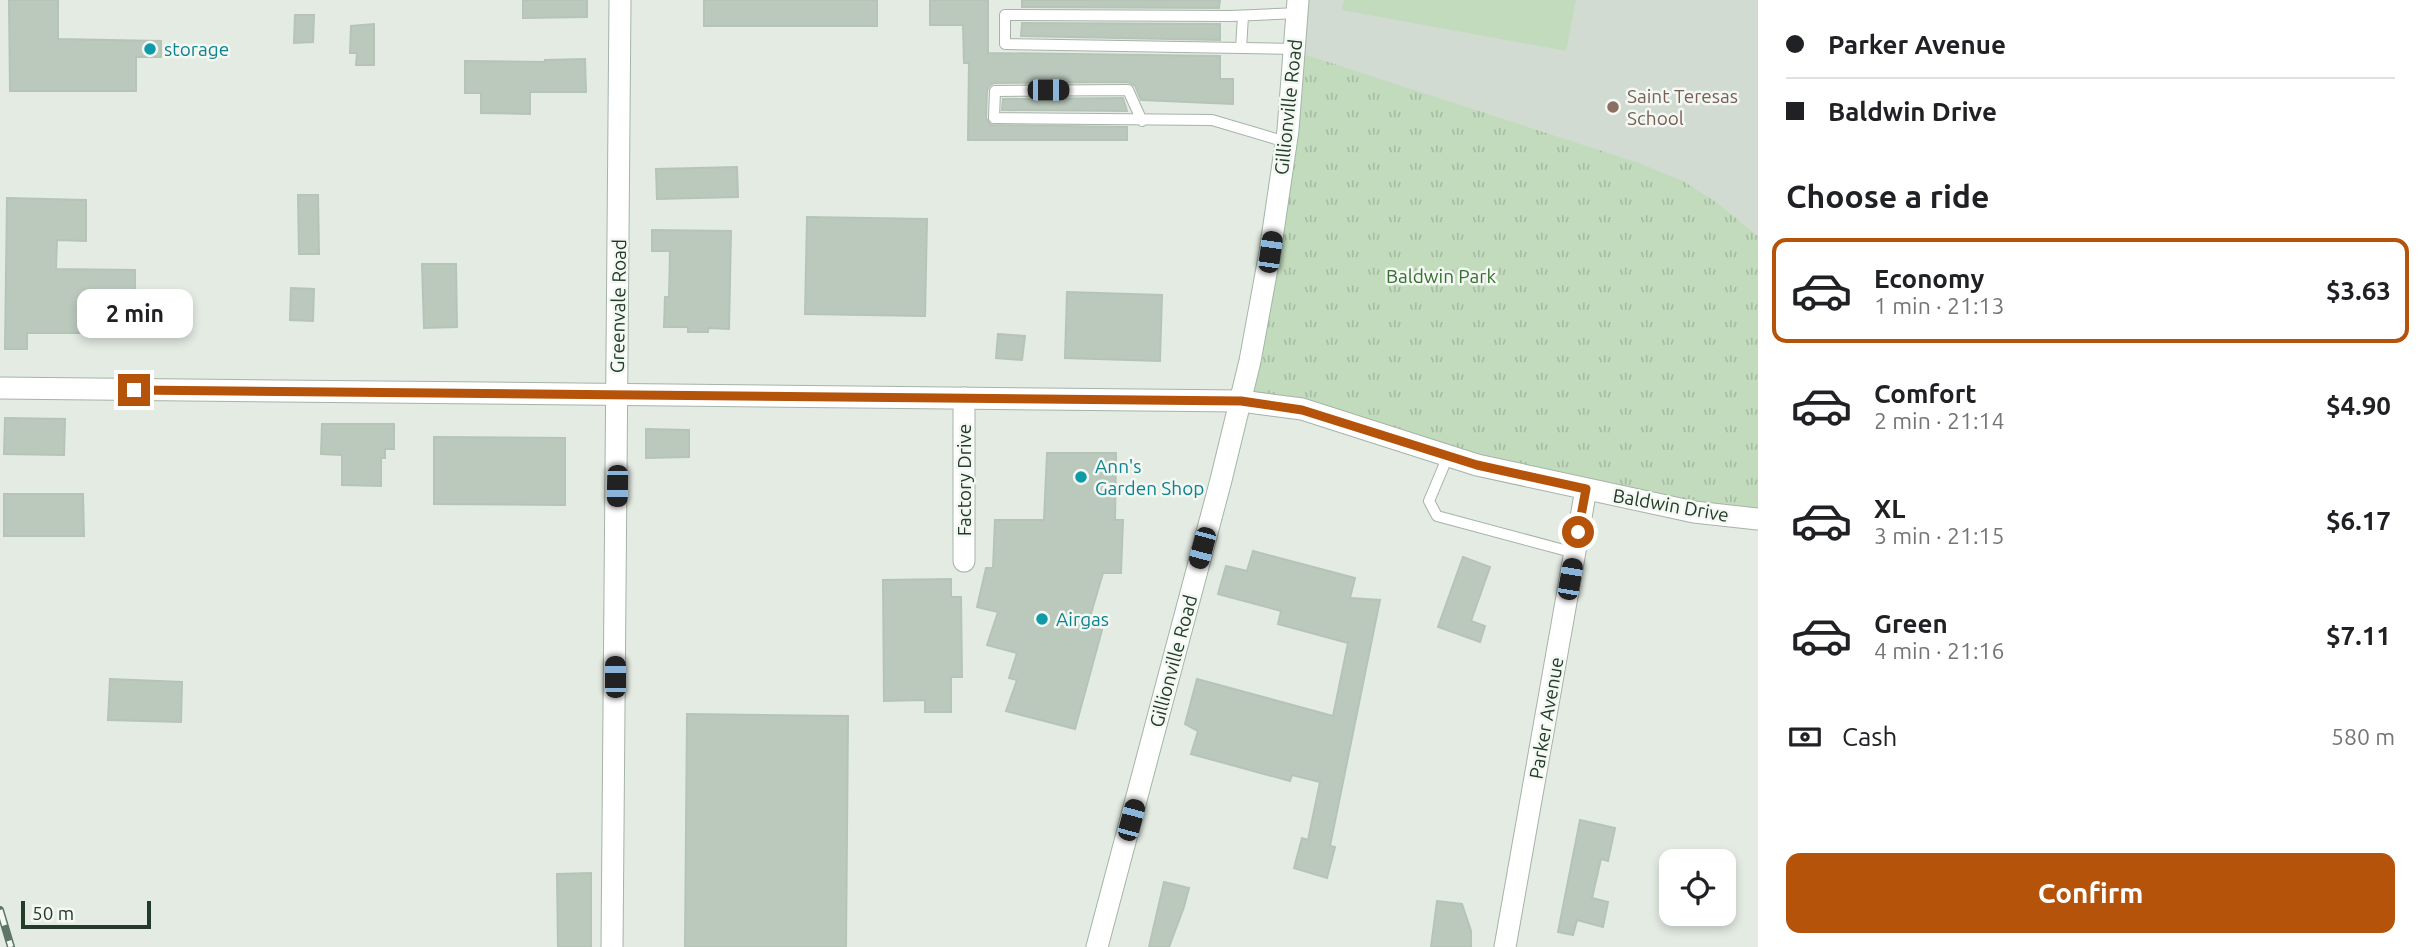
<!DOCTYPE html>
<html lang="en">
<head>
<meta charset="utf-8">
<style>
	:root { --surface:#fff; --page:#f2f2f2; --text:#202124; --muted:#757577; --line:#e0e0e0; --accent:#b45309 }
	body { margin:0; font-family:Ubuntu,sans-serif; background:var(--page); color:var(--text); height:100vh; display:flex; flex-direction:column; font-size:26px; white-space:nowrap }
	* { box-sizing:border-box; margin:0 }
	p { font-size:23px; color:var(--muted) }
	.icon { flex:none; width:38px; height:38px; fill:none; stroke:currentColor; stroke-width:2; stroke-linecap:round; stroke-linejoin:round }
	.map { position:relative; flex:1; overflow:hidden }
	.details { display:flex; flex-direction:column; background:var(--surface); width:665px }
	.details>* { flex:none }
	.hud { display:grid; align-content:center; height:154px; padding:0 28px; background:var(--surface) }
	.buttons { position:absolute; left:1659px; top:849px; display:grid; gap:14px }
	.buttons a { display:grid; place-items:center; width:77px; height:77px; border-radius:14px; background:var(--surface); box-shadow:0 4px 10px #0003; font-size:35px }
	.scale { position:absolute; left:21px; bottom:18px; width:130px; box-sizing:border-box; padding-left:7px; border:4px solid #243b2a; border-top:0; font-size:19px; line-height:24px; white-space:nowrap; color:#243b2a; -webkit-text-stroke:5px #f3f8f3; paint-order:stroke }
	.end { position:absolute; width:32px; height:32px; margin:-16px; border:9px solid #b45309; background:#fff; box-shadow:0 0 0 4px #fff }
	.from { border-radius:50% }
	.bubble { position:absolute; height:49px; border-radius:14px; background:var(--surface); box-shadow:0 4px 10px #0003; font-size:23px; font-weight:600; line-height:49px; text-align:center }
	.car { position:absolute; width:21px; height:42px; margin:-21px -10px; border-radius:9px; box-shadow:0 0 5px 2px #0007; background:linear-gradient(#222 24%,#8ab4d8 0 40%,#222 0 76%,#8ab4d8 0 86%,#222 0) }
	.hud b { display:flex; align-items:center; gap:24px; height:66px; font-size:26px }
	.hud b+b { border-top:2px solid var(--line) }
	.hud i { width:18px; height:18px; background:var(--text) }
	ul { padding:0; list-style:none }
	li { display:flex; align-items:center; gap:21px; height:105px; margin:0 14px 10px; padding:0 14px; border:4px solid transparent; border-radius:14px }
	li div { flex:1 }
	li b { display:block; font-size:26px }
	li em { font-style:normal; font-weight:600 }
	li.on { border-color:var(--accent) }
	li>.icon { width:63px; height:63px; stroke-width:1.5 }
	h2 { padding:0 28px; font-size:32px; line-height:84px }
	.pay { display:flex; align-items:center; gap:18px; height:77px; padding:0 28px; font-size:26px }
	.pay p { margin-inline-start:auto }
	.button { display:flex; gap:14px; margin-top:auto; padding:14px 28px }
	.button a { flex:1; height:80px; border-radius:14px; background:var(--accent); color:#fff; font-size:28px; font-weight:600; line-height:80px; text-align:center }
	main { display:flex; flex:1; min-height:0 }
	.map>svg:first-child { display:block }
	.built { fill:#d1dbd2 }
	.grass { fill:url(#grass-tufts) }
	.pitch { fill:#c3dbbd }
	.building { fill:#bbc9bd; stroke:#b5c4b7; stroke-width:2 }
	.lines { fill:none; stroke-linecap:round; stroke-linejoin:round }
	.service-casing { stroke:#a6b3a8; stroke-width:12 }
	.minor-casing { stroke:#a6b3a8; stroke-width:23 }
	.tertiary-casing { stroke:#a6b3a8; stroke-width:23 }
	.secondary-casing { stroke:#a2b6a6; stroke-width:23 }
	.service { stroke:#fff; stroke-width:10 }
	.minor { stroke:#fff; stroke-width:21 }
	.tertiary { stroke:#fff; stroke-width:21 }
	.secondary { stroke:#fff; stroke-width:21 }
	.rail-casing { stroke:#5e7665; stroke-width:8 }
	.rail { stroke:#f3f8f3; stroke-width:5; stroke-dasharray:16; stroke-linecap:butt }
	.route { stroke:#b45309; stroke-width:9 }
	.culture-dot { fill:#0f9aa8; stroke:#f3f8f3; stroke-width:2.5 }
	.education-dot { fill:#8d6e63; stroke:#f3f8f3; stroke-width:2.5 }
	.labels { text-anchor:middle; stroke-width:5; stroke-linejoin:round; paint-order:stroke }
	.culture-label { font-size:19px; fill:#0d838f; stroke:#f3f8f3; text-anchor:start }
	.education-label { font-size:19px; fill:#785e54; stroke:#f3f8f3; text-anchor:start }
	.street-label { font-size:19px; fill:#243b2a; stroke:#f3f8f3 }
	.park-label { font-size:19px; fill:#366e31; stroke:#f3f8f3 }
</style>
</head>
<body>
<main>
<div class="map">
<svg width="1758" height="947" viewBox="0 0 1758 947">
	<defs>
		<pattern id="grass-tufts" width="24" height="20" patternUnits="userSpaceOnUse" patternTransform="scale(1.75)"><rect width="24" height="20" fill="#c3dbbd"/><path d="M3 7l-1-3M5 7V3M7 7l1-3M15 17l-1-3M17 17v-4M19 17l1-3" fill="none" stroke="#a7bda3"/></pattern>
	</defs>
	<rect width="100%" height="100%" fill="#e3ebe3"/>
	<path class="built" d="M 1301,0 L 1758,0 L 1758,236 L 1719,204 L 1297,52 Z"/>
	<path class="grass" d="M 1297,52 L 1639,163 L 1683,181 L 1719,204 L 1758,236 L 1758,517 L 1694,511 L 1243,399 Z"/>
	<path class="pitch" d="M 1344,0 L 1576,0 L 1566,51 L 1342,10 Z"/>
	<g class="building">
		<path d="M 9,0 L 58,0 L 58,39 L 161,41 L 161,57 L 136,57 L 136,91 L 10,91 Z"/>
		<path d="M 523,0 L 587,0 L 587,17 L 523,18 Z"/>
		<rect x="704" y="0" width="173" height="26"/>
		<path d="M 930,0 L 988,0 L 988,53 L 1220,56 L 1220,79 L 1233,79 L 1233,104 L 1141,100 L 1135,86 L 1128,82 L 994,83 L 989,86 L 987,91 L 986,118 L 991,125 L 1127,127 L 1127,140 L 968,140 L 969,63 L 964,63 L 963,25 L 930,25 Z"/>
		<path d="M 1022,0 L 1220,0 L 1219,8 L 1022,7 Z"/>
		<path d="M 295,15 L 314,15 L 313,42 L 294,43 Z"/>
		<path d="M 1022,23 L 1220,24 L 1220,40 L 1021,36 Z"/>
		<path d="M 374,24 L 374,65 L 356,65 L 357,53 L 350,53 L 351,26 Z"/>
		<path d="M 585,59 L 586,92 L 530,92 L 530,114 L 481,113 L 481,93 L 465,93 L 465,61 L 545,62 L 545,60 Z"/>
		<path d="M 1123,98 L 1127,111 L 1002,110 L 1003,99 Z"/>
		<path d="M 737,167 L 738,197 L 657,199 L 656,169 Z"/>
		<path d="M 298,195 L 318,195 L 319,254 L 299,254 Z"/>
		<path d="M 7,198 L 86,200 L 86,241 L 57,240 L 56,269 L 135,270 L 135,333 L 27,333 L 27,349 L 5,349 Z"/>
		<path d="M 807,217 L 927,219 L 925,316 L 805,314 Z"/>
		<path d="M 652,230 L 731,231 L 729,329 L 708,328 L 708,332 L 688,332 L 688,327 L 664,327 L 665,297 L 669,297 L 670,251 L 652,251 Z"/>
		<path d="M 422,264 L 456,264 L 457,327 L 424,328 Z"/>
		<path d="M 291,288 L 314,289 L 313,321 L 290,320 Z"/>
		<path d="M 1067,292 L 1162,295 L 1160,361 L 1065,358 Z"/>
		<path d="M 998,334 L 1025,336 L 1022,360 L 996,358 Z"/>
		<path d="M 5,418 L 65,419 L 64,455 L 4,454 Z"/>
		<path d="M 322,424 L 394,424 L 394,449 L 385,449 L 385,458 L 381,458 L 381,486 L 342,485 L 342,455 L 321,454 Z"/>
		<path d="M 646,429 L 689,430 L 689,457 L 646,458 Z"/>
		<path d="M 434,437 L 565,438 L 565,505 L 434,504 Z"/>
		<path d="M 1047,453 L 1116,453 L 1115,520 L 1123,520 L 1121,573 L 1103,573 L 1087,627 L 1102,630 L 1075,729 L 1006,711 L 1017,680 L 1009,678 L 1017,653 L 987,645 L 998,612 L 977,607 L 986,568 L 993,568 L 995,520 L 1044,520 Z"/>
		<path d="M 4,494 L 83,494 L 84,536 L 4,536 Z"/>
		<path d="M 1253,551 L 1355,578 L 1350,598 L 1380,600 L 1330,846 L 1335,847 L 1327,878 L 1294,868 L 1302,838 L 1308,840 L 1320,782 L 1292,775 L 1290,781 L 1191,754 L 1198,731 L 1185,724 L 1197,679 L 1333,716 L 1348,643 L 1278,624 L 1281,611 L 1218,594 L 1226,566 L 1247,571 Z"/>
		<path d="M 1463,557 L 1490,567 L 1471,621 L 1485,626 L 1480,642 L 1438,627 Z"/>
		<path d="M 951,579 L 951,597 L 961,597 L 962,677 L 951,677 L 951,712 L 925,712 L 925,700 L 884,701 L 883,580 Z"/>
		<path d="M 110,679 L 182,682 L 181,722 L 108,720 Z"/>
		<path d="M 687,714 L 848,716 L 846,947 L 685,947 Z"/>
		<path d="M 1580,820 L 1615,828 L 1608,861 L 1601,859 L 1592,898 L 1608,902 L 1603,927 L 1577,920 L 1573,935 L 1558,932 Z"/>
		<path d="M 591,873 L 591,947 L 558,947 L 557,874 Z"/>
		<path d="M 1164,882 L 1189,888 L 1184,907 L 1169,947 L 1149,947 Z"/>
		<path d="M 1437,901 L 1462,904 L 1471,931 L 1471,947 L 1431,947 Z"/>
	</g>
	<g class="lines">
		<defs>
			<g id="service">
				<path d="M 1241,48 L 1243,16"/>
				<path d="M 1295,49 L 1005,44 L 1005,15 L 1231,16 L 1298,13"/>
				<path d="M 1142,121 L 1128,90 L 995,91 L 994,118 L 1212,120 L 1286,142"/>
				<path d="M 1448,456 L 1429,501 L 1437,516 L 1575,553"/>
			</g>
			<g id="minor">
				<path d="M 964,561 L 964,398"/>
				<path d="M 612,947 L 620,0"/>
				<path d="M 1505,947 L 1586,489"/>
			</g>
			<path id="tertiary" d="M 0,388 L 1241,401 L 1302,409 L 1477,465 L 1694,512 L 1758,519"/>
			<path id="secondary" d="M 1097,947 L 1221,480 L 1250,361 L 1270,252 L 1288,130 L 1298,0"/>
		</defs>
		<use href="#service" class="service-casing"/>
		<use href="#minor" class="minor-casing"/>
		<use href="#tertiary" class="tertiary-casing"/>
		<use href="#secondary" class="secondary-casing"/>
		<use href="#service" class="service"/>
		<use href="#minor" class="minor"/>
		<use href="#tertiary" class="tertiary"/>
		<use href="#secondary" class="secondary"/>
		<defs>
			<path id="rail" d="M 0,910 L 11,947"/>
		</defs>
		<use href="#rail" class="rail-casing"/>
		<use href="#rail" class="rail"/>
	</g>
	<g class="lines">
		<path class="route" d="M 134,390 L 1241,401 L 1302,410 L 1477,465 L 1586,489 L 1578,532"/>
	</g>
	<g class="culture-dot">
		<circle cx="150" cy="49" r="7"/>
		<circle cx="1081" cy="477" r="7"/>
		<circle cx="1042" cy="619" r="7"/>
	</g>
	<circle class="education-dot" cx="1613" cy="107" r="7"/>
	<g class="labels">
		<g class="culture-label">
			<text x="164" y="56">storage</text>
			<text x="1095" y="473">Ann's<tspan x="1095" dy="22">Garden Shop</tspan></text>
			<text x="1056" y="626">Airgas</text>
		</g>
		<g class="education-label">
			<text x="1627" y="103">Saint Teresas<tspan x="1627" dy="22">School</tspan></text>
		</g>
		<g class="street-label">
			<text transform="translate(1288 107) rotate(-84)" y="7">Gillionville Road</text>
			<text transform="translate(618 306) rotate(-89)" y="7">Greenvale Road</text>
			<text transform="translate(964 480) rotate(-90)" y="7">Factory Drive</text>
			<text transform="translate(1671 505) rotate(10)" y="7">Baldwin Drive</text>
			<text transform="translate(1173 661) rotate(-75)" y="7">Gillionville Road</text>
			<text transform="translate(1546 718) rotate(-80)" y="7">Parker Avenue</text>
		</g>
		<g class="park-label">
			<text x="1441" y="283">Baldwin Park</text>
		</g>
	</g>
</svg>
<div class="buttons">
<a><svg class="icon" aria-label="locate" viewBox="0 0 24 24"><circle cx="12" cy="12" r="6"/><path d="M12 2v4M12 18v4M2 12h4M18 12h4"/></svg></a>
</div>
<div class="scale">50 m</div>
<i class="end from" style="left:1578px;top:532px"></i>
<i class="end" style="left:134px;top:390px"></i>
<div class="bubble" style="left:77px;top:289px;width:116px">2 min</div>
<i class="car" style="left:1048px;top:90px;rotate:90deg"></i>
<i class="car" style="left:1270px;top:252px;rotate:8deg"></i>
<i class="car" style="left:617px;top:486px;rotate:181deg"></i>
<i class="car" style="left:1202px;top:548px;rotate:195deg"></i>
<i class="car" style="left:1570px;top:579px;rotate:10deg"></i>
<i class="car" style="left:615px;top:677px;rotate:0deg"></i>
<i class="car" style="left:1131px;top:820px;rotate:15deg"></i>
</div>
<section class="details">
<div class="hud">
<b><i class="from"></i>Parker Avenue</b>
<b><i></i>Baldwin Drive</b>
</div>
<h2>Choose a ride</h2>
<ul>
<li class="on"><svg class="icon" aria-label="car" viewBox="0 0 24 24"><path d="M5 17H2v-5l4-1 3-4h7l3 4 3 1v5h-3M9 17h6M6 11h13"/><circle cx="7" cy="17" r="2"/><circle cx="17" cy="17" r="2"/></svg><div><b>Economy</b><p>1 min · 21:13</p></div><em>$3.63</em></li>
<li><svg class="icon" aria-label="car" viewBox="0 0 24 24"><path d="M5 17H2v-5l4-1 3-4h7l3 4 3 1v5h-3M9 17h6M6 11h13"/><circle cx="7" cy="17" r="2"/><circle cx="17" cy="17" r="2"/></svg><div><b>Comfort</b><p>2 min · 21:14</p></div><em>$4.90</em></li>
<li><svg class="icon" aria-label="car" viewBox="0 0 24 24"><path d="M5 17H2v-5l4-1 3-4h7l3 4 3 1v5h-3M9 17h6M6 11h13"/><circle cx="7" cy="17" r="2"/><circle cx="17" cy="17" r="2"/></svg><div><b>XL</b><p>3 min · 21:15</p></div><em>$6.17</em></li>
<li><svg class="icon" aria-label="car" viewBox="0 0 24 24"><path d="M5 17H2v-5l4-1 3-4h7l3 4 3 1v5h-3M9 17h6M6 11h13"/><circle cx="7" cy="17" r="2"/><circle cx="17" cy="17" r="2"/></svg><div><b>Green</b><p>4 min · 21:16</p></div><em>$7.11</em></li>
</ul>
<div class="pay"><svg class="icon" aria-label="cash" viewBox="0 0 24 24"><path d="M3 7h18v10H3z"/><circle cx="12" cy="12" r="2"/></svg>Cash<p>580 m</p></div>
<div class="button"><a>Confirm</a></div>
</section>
</main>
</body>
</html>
